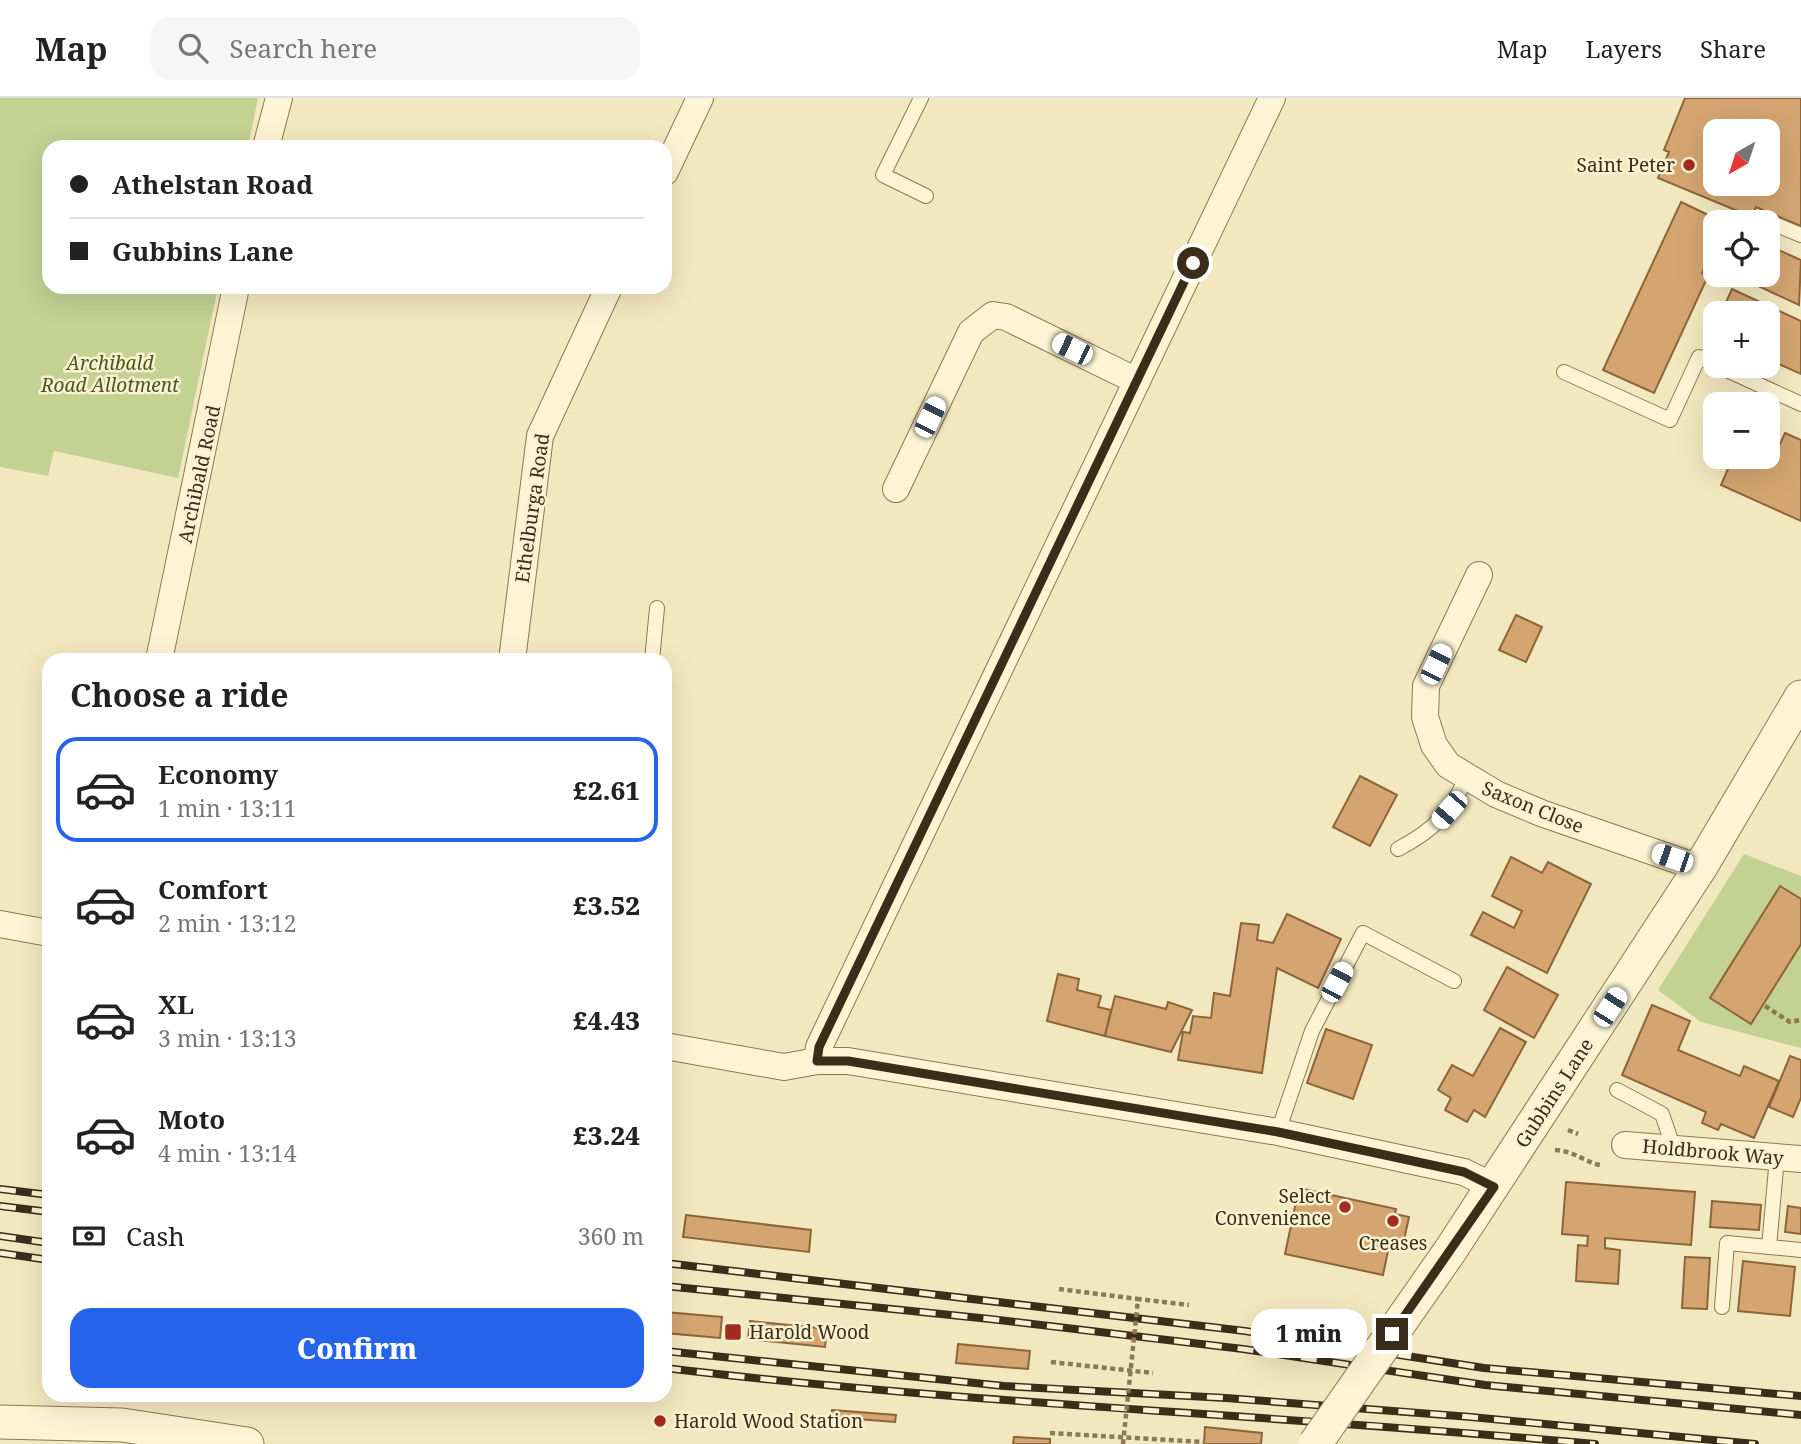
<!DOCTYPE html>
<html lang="en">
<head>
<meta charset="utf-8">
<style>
	:root { --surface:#fff; --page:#f6f6f6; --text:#222; --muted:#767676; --line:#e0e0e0; --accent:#2563eb }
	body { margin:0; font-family:"Noto Serif",serif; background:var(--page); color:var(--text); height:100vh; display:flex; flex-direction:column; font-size:26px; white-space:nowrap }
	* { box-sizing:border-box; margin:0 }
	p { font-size:23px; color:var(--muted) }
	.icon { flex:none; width:38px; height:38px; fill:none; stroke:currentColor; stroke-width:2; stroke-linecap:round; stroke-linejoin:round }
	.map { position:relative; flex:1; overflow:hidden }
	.sheet { position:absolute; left:42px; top:555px; width:630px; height:749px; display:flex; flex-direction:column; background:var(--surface); border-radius:21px; box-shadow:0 7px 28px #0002 }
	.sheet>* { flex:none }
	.banner { position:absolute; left:42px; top:42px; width:630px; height:154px; border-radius:21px; box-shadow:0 7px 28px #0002; display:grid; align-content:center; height:154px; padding:0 28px; background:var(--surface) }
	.needle { width:46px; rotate:219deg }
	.controls { position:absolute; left:1703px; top:21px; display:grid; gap:14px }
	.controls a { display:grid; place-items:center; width:77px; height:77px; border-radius:14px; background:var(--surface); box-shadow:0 7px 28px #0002; font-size:35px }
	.end { position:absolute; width:32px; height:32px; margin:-16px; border:9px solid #3a2e1b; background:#fff; box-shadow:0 0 0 4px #fff }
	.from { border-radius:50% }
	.bubble { position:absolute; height:49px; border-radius:21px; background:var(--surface); box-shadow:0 7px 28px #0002; font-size:23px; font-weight:800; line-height:49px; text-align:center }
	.car { position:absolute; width:21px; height:42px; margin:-21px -10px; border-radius:9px; box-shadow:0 0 5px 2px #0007; background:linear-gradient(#fff 24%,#345 0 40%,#fff 0 76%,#345 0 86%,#fff 0) }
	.banner b { display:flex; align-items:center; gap:24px; height:66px; font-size:26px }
	.banner b+b { border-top:2px solid var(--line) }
	.banner i { width:18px; height:18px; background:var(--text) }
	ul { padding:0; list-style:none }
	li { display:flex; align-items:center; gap:21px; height:105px; margin:0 14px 10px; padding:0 14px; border:4px solid transparent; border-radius:21px }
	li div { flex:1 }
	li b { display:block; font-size:26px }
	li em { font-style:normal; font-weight:800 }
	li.on { border-color:var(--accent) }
	li>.icon { width:63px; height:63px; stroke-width:1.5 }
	h2 { padding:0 28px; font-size:32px; line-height:84px }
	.pay { display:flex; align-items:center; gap:18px; height:77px; padding:0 28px; font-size:26px }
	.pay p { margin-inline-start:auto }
	.cta { display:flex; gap:14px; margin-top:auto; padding:14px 28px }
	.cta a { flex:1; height:80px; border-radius:21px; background:var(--accent); color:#fff; font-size:28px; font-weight:800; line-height:80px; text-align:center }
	header { display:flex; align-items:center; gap:42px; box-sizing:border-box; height:98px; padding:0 35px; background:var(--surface); border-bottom:2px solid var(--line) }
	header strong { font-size:33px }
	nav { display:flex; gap:38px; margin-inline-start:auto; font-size:24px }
	.search { width:490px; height:63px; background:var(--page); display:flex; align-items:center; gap:18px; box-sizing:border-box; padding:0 24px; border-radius:21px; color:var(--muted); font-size:26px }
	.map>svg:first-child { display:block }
	.green { fill:#c3d192 }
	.building { fill:#d4a571; stroke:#8e6439; stroke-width:2; fill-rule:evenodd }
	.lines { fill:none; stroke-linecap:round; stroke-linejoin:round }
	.service-casing { stroke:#8c7855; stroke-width:16 }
	.minor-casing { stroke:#8c7855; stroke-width:28 }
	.tertiary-casing { stroke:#8c7855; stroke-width:35 }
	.path { stroke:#8c7855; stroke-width:4.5; stroke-dasharray:5 3.5; stroke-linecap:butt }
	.service { stroke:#fcf4d3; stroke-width:14 }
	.minor { stroke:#fcf4d3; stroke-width:26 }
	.tertiary { stroke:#fcf4d3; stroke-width:33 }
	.rail-casing { stroke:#3a2e1b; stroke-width:8 }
	.rail { stroke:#f9f1cf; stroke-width:5; stroke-dasharray:16; stroke-linecap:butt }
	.tertiary-bridge-casing { stroke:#8c7855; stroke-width:35; stroke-linecap:butt }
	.path-bridge { stroke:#8c7855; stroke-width:4.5; stroke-dasharray:5 3.5; stroke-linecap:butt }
	.tertiary-bridge { stroke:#fcf4d3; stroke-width:33 }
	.route { stroke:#3a2e1b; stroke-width:9 }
	.poi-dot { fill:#a12c1f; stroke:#f9f1cf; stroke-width:2.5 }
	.labels { text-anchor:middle; stroke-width:5; stroke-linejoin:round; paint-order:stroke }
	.poi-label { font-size:19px; fill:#3a2e1b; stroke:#f9f1cf; text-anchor:end }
	.park-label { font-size:19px; font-style:italic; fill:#445920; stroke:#f9f1cf }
	.street-label { font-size:19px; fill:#3a2e1b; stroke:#f9f1cf }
</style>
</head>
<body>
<header>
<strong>Map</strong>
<div class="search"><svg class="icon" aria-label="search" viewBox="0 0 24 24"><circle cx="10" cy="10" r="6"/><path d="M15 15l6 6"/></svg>Search here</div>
<nav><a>Map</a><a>Layers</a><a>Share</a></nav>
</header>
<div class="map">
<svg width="1801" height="1346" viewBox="0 0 1801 1346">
	<rect width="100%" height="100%" fill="#f2e8bf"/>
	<g class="green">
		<path d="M 0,0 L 258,0 L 248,49 L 49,49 L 49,189 L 218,189 L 178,380 L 54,353 L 48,378 L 0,369 Z"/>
		<path d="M 1744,756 L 1801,778 L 1801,801 L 1780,788 L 1710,900 L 1751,926 L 1801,846 L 1801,950 L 1701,924 L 1658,892 Z"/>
	</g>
	<g class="building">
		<path d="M 1685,0 L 1801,0 L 1801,128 L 1756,109 L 1752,119 L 1658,80 L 1669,54 L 1664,52 ZM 1715,33 L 1768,33 L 1768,86 L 1715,86 Z"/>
		<path d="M 1681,104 L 1723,124 L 1715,124 L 1715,147 L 1702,175 L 1708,178 L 1654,295 L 1603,272 Z"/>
		<path d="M 1774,150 L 1801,162 L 1799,207 L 1756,187 L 1761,177 L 1768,177 L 1768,163 Z"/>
		<path d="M 1732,191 L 1801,223 L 1801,276 L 1768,261 L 1768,215 L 1721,215 Z"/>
		<path d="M 1785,335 L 1801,342 L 1801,423 L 1721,387 L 1733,359 L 1768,359 L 1768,351 L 1776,355 Z"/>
		<path d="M 1516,517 L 1542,529 L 1526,564 L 1499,552 Z"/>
		<path d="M 1360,678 L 1397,697 L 1370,748 L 1333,729 Z"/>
		<path d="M 1511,759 L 1542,775 L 1548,764 L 1591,786 L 1547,875 L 1471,837 L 1483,814 L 1514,830 L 1522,813 L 1492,798 Z"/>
		<path d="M 1780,788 L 1801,801 L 1801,846 L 1751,926 L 1710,900 Z"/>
		<path d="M 1287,816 L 1341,841 L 1318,890 L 1277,870 L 1262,975 L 1178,962 L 1183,934 L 1190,935 L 1193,918 L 1211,920 L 1214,895 L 1230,898 L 1241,825 L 1259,827 L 1257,842 L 1273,845 Z"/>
		<path d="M 1507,869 L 1558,897 L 1534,940 L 1484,912 Z"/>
		<path d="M 1058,876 L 1079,881 L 1077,892 L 1101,898 L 1098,909 L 1111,912 L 1105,938 L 1047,923 Z"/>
		<path d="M 1115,898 L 1166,911 L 1168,904 L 1192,912 L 1171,954 L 1105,938 Z"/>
		<path d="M 1652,907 L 1690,923 L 1678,952 L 1740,978 L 1744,968 L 1779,983 L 1754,1040 L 1721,1026 L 1718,1032 L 1702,1025 L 1706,1014 L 1622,977 Z"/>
		<path d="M 1500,930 L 1526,944 L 1485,1019 L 1474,1012 L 1467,1024 L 1445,1012 L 1451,1000 L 1438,992 L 1452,967 L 1473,978 Z"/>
		<path d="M 1326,931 L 1372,947 L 1353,1001 L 1307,985 Z"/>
		<path d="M 1790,958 L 1801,962 L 1801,1000 L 1793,1019 L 1769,1009 Z"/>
		<path d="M 1566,1084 L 1695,1094 L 1691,1147 L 1605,1140 L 1605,1150 L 1620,1152 L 1618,1186 L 1576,1183 L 1578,1147 L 1587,1148 L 1588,1138 L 1562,1136 Z"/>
		<path d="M 1299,1090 L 1396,1111 L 1395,1116 L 1409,1119 L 1402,1151 L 1389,1148 L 1383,1177 L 1285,1156 Z"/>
		<path d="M 1712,1103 L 1761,1107 L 1759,1132 L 1710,1129 Z"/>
		<path d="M 1788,1108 L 1801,1110 L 1801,1136 L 1785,1134 Z"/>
		<path d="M 686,1117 L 811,1132 L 809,1154 L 683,1139 Z"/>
		<path d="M 1685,1159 L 1710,1160 L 1707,1211 L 1682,1210 Z"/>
		<path d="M 1743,1163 L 1795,1169 L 1790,1218 L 1738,1213 Z"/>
		<path d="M 665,1214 L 722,1219 L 720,1240 L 665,1235 Z"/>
		<path d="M 750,1223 L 827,1231 L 825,1249 L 748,1241 Z"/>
		<path d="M 958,1246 L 1030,1253 L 1028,1271 L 956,1265 Z"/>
		<path d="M 832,1312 L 896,1317 L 895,1324 L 831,1319 Z"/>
		<path d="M 1205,1329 L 1262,1335 L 1261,1346 L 1204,1346 Z"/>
		<path d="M 1014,1339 L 1050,1341 L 1050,1346 L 1013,1346 Z"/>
	</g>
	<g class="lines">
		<defs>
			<g id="service">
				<path d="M 921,0 L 883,77 L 926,98"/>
				<path d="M 1762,121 L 1801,137"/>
				<path d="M 1718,268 L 1801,306"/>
				<path d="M 1564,274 L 1670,322 L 1699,259 L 1715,266"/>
				<path d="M 652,562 L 657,510"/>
				<path d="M 1398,751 C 1434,732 1448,717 1466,681"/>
				<path d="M 1617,992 L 1662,1016 L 1674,1051"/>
				<path d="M 1278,1034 L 1312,933 L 1363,835 L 1454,883"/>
				<path d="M 1769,1149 L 1777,1059"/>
				<path d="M 1722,1209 L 1727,1145 L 1801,1152"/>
			</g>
			<g id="minor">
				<path d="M 266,49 L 279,0"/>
				<path d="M 665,74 L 700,0"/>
				<path d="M 896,391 L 971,234 L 993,217 L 1006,219 L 1137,283"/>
				<path d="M 1479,477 L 1426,588 L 1425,619 L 1434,647 L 1448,667 L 1496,696 L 1541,715 L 1700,770"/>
				<path d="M 159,562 L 236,189"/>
				<path d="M 512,562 L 540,338 L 609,189"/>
				<path d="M 0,826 L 49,835"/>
				<path d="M 665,948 L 784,969 L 817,963 L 848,963 L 1278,1034 L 1464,1074 L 1494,1089"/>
				<path d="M 817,963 L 819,949 L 1272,0"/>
				<path d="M 1625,1047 L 1801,1061"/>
			</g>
			<g id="tertiary">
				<path d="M 1450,1153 L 1700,770 L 1801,599"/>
				<path d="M 0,1324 L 122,1327 L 247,1346"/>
			</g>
		</defs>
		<use href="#service" class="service-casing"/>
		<use href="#minor" class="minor-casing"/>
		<use href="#tertiary" class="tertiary-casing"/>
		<g class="path">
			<path d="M 1765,908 L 1790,924 L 1801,922"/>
			<path d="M 1568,1032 L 1578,1036"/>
			<path d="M 1555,1052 C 1576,1053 1589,1067 1602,1067"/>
			<path d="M 1059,1191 L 1138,1201"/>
			<path d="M 1051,1264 L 1153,1275"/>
			<path d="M 1050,1335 L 1205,1344"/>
		</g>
		<use href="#service" class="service"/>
		<use href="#minor" class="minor"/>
		<use href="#tertiary" class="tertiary"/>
		<defs>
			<g id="rail">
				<path d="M 0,1091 L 49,1097"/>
				<path d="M 0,1108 L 49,1114"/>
				<path d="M 0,1138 L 49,1145"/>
				<path d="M 0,1155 L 49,1162"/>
				<path d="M 665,1165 L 1245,1233 L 1484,1270 L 1801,1298"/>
				<path d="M 665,1188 L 990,1221 L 1243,1251 L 1485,1287 L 1801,1317"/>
				<path d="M 665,1253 L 1004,1288 L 1226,1300 L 1471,1319 L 1755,1346"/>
				<path d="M 665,1270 C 974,1307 1285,1317 1595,1346"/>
			</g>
		</defs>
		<use href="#rail" class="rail-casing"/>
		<use href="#rail" class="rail"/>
		<defs>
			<path id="tertiary-bridge" d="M 1315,1346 L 1450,1153"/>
		</defs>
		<use href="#tertiary-bridge" class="tertiary-bridge-casing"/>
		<path class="path-bridge" d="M 1123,1346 L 1138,1201 L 1189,1207"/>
		<use href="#tertiary-bridge" class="tertiary-bridge"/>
	</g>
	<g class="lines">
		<path class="route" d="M 1193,165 L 819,949 L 817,963 L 848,963 L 1278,1034 L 1464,1074 L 1494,1089 L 1392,1236"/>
	</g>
	<g class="poi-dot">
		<circle cx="1689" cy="67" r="7"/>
		<circle cx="1345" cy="1109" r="7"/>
		<circle cx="1393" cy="1123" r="7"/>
		<rect x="724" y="1225" width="18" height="18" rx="3.5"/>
		<circle cx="660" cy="1323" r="7"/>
	</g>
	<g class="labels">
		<g class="poi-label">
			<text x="1675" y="74">Saint Peter</text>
			<text x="1331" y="1105">Select<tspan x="1331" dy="22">Convenience</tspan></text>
			<text x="1393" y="1152" text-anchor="middle">Creases</text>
			<text x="749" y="1241" text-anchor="start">Harold Wood</text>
			<text x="674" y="1330" text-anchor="start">Harold Wood Station</text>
		</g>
		<g class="park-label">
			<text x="110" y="272">Archibald<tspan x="110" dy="22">Road Allotment</tspan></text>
		</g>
		<g class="street-label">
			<text transform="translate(199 376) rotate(-78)" y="7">Archibald Road</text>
			<text transform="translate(532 410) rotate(-82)" y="7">Ethelburga Road</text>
			<text transform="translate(1533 709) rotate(22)" y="7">Saxon Close</text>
			<text transform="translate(1554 995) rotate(-57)" y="7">Gubbins Lane</text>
			<text transform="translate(1713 1054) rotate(5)" y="7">Holdbrook Way</text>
		</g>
	</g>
</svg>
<div class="controls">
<a><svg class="needle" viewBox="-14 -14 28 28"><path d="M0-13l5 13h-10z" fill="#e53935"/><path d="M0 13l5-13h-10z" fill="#767676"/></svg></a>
<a><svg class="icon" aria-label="locate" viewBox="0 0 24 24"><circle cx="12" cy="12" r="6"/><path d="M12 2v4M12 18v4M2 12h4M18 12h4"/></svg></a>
<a>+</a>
<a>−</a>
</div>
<i class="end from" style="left:1193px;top:165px"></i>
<i class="end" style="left:1392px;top:1236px"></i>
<div class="bubble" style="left:1251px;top:1211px;width:116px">1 min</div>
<i class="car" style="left:1072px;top:251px;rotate:296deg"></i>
<i class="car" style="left:930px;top:319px;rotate:26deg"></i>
<i class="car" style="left:1436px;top:566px;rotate:26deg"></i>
<i class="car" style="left:1449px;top:712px;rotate:221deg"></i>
<i class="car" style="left:1672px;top:760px;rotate:289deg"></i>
<i class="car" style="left:1337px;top:884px;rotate:28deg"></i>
<i class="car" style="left:1610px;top:909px;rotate:33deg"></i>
<div class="banner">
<b><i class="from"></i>Athelstan Road</b>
<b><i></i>Gubbins Lane</b>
</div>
<section class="sheet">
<h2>Choose a ride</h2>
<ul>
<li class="on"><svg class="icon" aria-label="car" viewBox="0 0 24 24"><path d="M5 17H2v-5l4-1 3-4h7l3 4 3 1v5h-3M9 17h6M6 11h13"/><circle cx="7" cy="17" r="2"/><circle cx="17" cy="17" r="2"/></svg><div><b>Economy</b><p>1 min · 13:11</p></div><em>£2.61</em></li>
<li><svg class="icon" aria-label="car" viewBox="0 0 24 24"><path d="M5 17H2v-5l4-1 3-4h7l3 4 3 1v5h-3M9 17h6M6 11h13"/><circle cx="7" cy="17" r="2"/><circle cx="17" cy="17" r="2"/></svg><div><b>Comfort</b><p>2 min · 13:12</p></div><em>£3.52</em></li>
<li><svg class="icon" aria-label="car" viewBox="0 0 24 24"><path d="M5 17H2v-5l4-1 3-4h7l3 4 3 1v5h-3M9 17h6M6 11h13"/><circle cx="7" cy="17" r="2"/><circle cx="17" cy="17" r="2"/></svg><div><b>XL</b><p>3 min · 13:13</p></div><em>£4.43</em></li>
<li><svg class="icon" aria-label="car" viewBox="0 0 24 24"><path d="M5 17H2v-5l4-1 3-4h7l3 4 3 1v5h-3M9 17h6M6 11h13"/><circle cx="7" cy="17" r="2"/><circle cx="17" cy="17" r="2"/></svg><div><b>Moto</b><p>4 min · 13:14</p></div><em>£3.24</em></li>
</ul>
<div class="pay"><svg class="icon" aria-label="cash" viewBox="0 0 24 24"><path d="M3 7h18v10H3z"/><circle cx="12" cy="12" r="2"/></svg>Cash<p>360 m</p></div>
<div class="cta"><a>Confirm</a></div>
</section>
</div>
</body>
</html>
